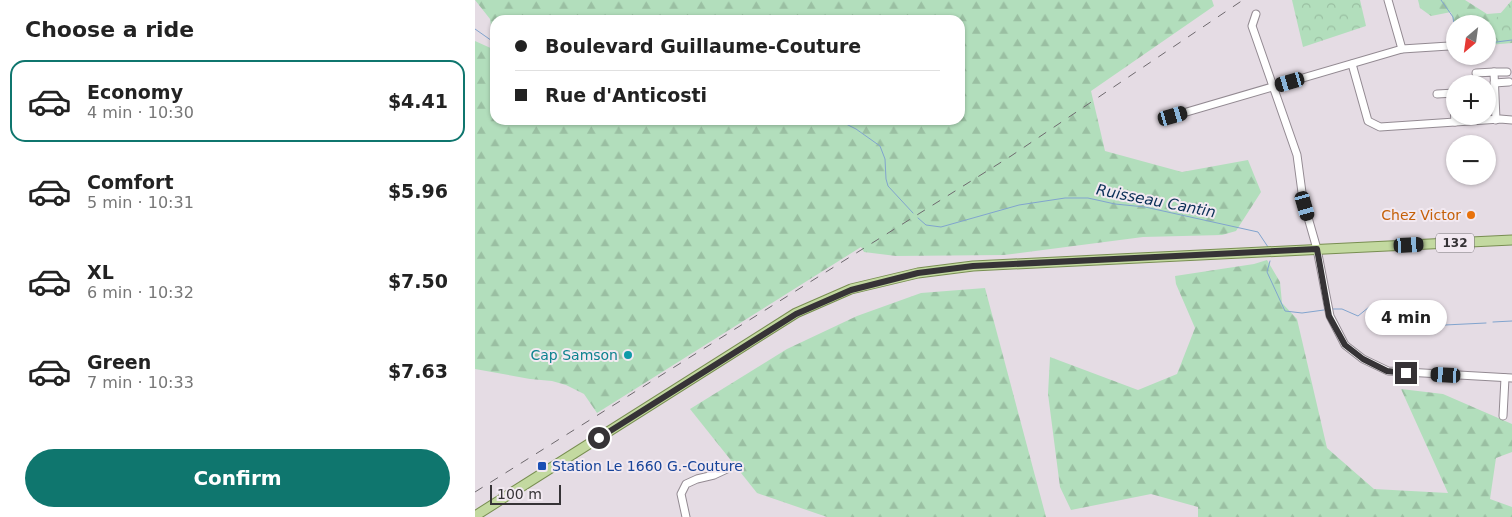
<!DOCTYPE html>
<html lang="en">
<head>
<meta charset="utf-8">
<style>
	:root { --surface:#fff; --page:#f6f6f6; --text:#222; --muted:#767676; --line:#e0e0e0; --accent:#0f766e }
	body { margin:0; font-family:"DejaVu Sans",sans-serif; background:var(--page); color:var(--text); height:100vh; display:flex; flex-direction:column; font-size:19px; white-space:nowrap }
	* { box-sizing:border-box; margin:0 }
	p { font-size:16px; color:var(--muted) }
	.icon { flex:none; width:28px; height:28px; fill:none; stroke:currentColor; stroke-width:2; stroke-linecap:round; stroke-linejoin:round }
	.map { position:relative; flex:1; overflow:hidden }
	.drawer { display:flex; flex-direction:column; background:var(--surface); width:475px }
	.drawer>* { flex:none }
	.hud { position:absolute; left:15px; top:15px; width:475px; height:110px; border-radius:15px; box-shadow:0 1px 4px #0004; display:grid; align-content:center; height:110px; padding:0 25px; background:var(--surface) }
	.needle { width:32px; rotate:209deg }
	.fabs { position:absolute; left:971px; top:15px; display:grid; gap:10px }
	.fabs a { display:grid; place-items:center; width:50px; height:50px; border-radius:50%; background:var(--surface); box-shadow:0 1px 4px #0004; font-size:25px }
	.scale { position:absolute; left:15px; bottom:12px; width:71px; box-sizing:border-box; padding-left:5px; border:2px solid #363336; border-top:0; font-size:14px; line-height:18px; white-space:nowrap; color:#363336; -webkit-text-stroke:4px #f2e9f1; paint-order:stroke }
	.end { position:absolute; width:22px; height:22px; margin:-11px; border:6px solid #363336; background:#fff; box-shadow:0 0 0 2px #fff }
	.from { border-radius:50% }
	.bubble { position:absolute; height:35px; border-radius:18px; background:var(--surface); box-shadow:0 1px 4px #0004; font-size:16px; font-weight:600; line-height:35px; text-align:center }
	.car { position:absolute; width:15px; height:30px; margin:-15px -8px; border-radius:6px; box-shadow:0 0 4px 1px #0007; background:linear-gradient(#222 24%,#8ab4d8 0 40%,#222 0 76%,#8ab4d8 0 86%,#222 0) }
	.hud b { display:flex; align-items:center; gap:18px; height:48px; font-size:19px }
	.hud b+b { border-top:1px solid var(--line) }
	.hud i { width:12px; height:12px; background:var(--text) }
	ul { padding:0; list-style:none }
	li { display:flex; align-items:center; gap:15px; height:82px; margin:0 10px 8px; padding:0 15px; border:2px solid transparent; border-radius:15px }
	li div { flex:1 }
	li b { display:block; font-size:19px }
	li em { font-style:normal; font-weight:600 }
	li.selected { border-color:var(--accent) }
	li>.icon { width:45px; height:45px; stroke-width:1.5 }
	h2 { padding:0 25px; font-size:22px; line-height:60px }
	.button { display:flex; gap:10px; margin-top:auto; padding:10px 25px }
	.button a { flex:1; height:58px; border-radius:30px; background:var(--accent); color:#fff; font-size:20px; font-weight:600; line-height:58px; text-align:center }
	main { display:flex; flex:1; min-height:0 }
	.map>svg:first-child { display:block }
	.forest { fill:url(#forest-firs) }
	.park { fill:url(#park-crowns) }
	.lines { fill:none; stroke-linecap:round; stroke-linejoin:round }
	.stream { stroke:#81a4ce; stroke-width:1 }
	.minor-casing { stroke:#938a92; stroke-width:9 }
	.major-casing { stroke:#788e51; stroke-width:11 }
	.minor { stroke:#fff; stroke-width:7 }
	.major { stroke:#c3d9a0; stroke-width:9 }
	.rail { stroke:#6e696e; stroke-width:1; stroke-dasharray:9 9; stroke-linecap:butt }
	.route { stroke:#363336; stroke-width:6 }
	.food-dot { fill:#e8710a; stroke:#f2e9f1; stroke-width:2 }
	.culture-dot { fill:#0f9aa8; stroke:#f2e9f1; stroke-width:2 }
	.transit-dot { fill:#1a4fb4; stroke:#f2e9f1; stroke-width:2 }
	.labels { text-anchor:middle; stroke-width:4; stroke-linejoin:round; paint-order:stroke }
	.shield { fill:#f2e9f1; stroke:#6e6a6e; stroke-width:1 }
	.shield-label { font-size:12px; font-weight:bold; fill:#363336 }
	.food-label { font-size:14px; fill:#c56008; stroke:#f2e9f1; text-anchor:end }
	.culture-label { font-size:14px; fill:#0d838f; stroke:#f2e9f1; text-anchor:end }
	.transit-label { font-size:14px; fill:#164399; stroke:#f2e9f1; text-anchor:start }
	.water-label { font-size:15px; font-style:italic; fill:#0a2f57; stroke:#f2e9f1 }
</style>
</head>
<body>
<main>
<section class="drawer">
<h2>Choose a ride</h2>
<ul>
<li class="selected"><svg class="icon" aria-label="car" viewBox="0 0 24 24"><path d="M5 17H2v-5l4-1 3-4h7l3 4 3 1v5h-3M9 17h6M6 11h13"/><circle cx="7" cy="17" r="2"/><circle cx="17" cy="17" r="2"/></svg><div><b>Economy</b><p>4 min · 10:30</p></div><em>$4.41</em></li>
<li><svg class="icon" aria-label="car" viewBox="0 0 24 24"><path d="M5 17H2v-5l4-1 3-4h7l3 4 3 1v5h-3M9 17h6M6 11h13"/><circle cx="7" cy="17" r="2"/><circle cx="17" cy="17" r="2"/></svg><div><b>Comfort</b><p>5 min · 10:31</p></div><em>$5.96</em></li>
<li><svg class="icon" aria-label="car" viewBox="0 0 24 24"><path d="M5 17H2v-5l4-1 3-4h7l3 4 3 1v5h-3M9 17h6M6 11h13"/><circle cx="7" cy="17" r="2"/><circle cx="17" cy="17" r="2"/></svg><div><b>XL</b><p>6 min · 10:32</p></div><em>$7.50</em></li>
<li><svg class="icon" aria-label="car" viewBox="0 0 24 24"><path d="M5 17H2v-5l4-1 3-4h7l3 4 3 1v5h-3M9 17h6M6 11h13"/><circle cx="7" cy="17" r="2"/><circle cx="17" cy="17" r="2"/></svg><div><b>Green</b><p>7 min · 10:33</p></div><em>$7.63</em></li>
</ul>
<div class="button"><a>Confirm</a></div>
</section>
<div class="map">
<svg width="1037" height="517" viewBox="0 0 1037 517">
	<defs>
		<pattern id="forest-firs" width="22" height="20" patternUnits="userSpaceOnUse" patternTransform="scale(1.25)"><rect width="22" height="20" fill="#b2debc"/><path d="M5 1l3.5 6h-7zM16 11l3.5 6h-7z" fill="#9abfa2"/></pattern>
		<pattern id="park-crowns" width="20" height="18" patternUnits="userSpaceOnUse" patternTransform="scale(1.25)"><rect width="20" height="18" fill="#b2debc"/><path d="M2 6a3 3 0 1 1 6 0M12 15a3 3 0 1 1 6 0" fill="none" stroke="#9abfa2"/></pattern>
	</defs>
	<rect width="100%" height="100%" fill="#e5dce4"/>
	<g class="forest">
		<path d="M 0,0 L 737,0 L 739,6 L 616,91 L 630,151 L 707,172 L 773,160 L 786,192 L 761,231 L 747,235 L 668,237 L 529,255 L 421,256 L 389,252 L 386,247 L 122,413 L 109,394 L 91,385 L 77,381 L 55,379 L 0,369 L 0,41 L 20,50 L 20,120 L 485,120 L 485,20 L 20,20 L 20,29 L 16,26 L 15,19 Z"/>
		<path d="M 943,0 L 990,0 L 1012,14 L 1037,12 L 1037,43 L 1013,45 L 1012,24 L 980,24 L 980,29 L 976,12 L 956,16 L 945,8 Z"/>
		<path d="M 792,260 L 805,282 L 807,303 L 822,319 L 852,448 L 899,489 L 973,493 L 926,389 L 968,394 L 1037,424 L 1037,452 L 1021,458 L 1015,499 L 1037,507 L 1037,517 L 723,517 L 723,507 L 676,494 L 596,510 L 585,487 L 573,394 L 575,357 L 663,390 L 702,374 L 720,328 L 701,284 L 700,276 L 779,264 Z"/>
		<path d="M 510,288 L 571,517 L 352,517 L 282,493 L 215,409 L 312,349 L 382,316 L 446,293 Z"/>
	</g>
	<g class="park">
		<path d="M 817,0 L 885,0 L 891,26 L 828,47 Z"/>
		<path d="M 1037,0 L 1037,40 L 1014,43 L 1013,39 L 1013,28 Z"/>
	</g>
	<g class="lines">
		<g class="stream">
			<path d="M 966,0 L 978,17 L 980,32"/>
			<path d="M 0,29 L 20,43"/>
			<path d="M 1012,39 L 1014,43 L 1037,40"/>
			<path d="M 363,120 L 381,129 L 405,146 L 410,159 L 411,179 L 413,186 L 438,213"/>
			<path d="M 443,218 L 451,225 L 466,227 L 544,205 L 590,198 L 613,198 L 640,204 L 670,207 L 783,232 L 793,247"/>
			<path d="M 795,261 L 792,272 L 810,311 L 827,313 L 849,310"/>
			<path d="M 857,309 L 867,309 L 883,316 L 899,303 L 937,324 L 949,326 L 1011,323"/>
			<path d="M 1018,322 L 1037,321"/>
		</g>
		<defs>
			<g id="minor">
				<path d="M 913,0 L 927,49"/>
				<path d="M 781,14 L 777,26 L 822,155 L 828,200 L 842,249 L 855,316 L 870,345 L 888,359 L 913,371 L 1037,378"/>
				<path d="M 877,64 L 893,121 L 905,127 L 1025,119 L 1037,120"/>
				<path d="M 1019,72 L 1032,72"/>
				<path d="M 1001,73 L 1019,72 L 1021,120"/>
				<path d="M 1019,83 L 1034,82"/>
				<path d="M 978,93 L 980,122"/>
				<path d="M 962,94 L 980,93"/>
				<path d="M 698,116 L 927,49 L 974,46"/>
				<path d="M 1028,416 L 1030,378"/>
				<path d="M 211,517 L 206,494 L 211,484 L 222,479 L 239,475 L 254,468"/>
			</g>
			<path id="major" d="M 0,516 L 321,313 L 376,289 L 443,273 L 498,266 L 1037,240"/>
		</defs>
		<use href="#minor" class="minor-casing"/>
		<use href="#major" class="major-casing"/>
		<use href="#minor" class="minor"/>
		<use href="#major" class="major"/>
		<path class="rail" d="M 0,492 L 536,156 L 768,0"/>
	</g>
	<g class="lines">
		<path class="route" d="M 124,438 L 321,314 L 376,290 L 443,273 L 498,266 L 842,249 L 854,316 L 870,345 L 888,359 L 912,371 L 931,373"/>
	</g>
	<circle class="food-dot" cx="996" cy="215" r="5"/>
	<circle class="culture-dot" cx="153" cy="355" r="5"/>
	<rect class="transit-dot" x="62" y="461" width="10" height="10" rx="2.5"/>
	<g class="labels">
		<rect class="shield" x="961" y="233.5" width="38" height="19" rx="4"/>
		<g class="shield-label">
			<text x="980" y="247">132</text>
		</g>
		<g class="food-label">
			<text x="986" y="220">Chez Victor</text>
		</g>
		<g class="culture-label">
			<text x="143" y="360">Cap Samson</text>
		</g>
		<g class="transit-label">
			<text x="77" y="471">Station Le 1660 G.-Couture</text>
		</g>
		<g class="water-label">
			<text transform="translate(681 201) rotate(11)" y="5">Ruisseau Cantin</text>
		</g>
	</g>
</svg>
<div class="fabs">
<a><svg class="needle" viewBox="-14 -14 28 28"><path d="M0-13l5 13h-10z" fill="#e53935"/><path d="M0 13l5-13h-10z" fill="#767676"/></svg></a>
<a>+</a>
<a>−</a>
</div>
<div class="scale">100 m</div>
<i class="end from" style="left:124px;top:438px"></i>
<i class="end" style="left:931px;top:373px"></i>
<div class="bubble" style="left:890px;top:300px;width:82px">4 min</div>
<i class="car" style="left:815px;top:82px;rotate:254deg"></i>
<i class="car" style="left:698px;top:116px;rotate:74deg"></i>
<i class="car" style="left:830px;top:206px;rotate:164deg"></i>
<i class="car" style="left:934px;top:245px;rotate:87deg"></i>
<i class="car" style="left:971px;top:375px;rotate:273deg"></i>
<div class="hud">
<b><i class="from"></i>Boulevard Guillaume-Couture</b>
<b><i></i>Rue d'Anticosti</b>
</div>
</div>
</main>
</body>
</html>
